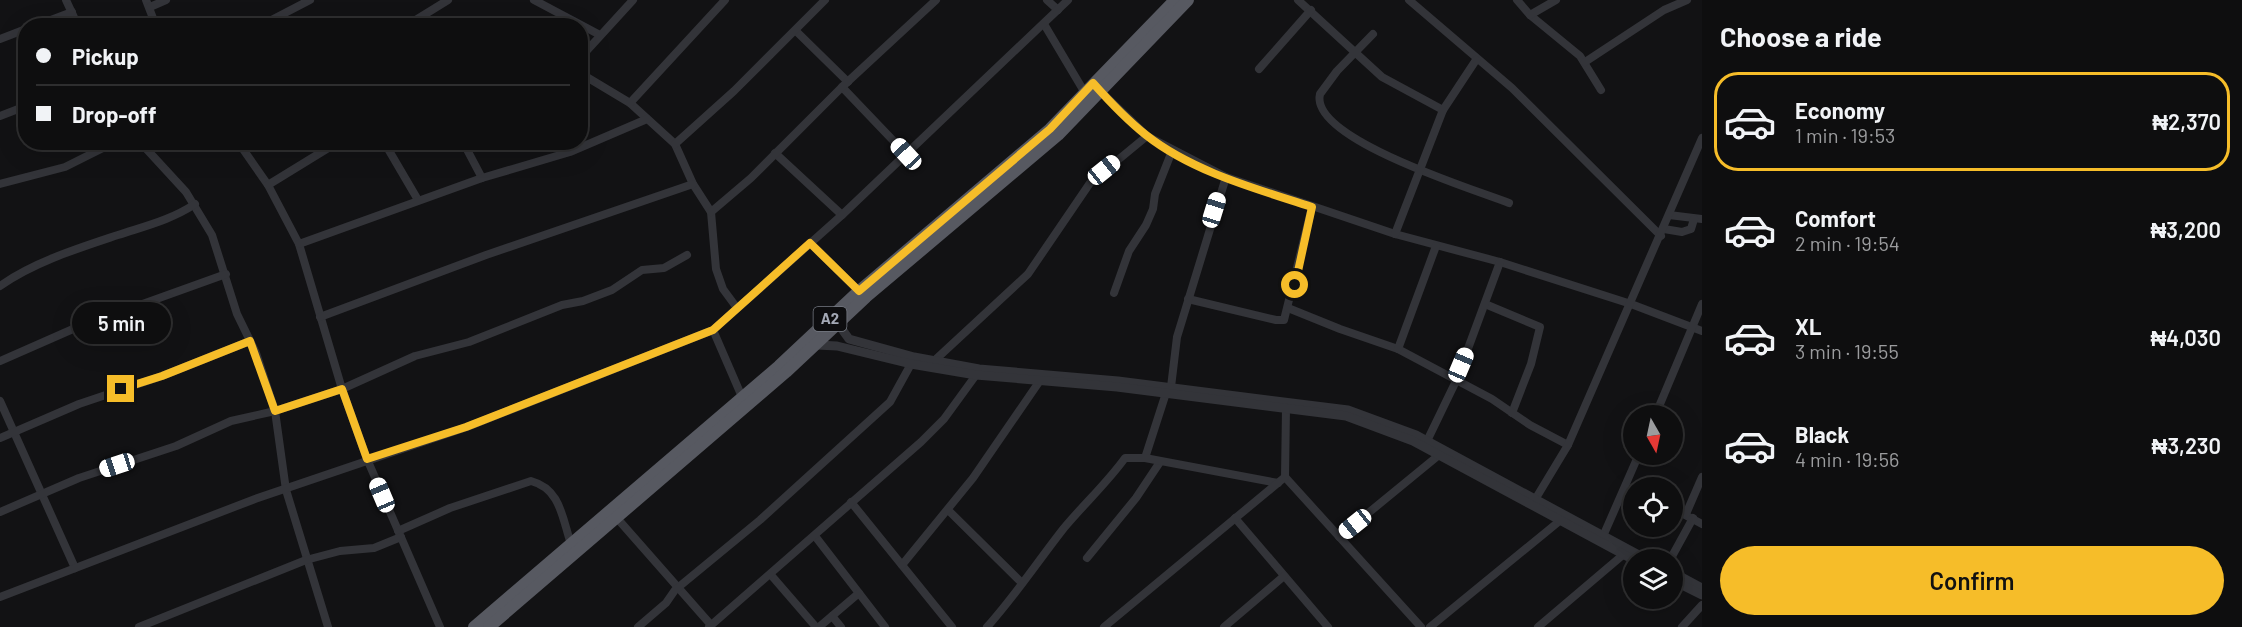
<!DOCTYPE html>
<html lang="en">
<head>
<meta charset="utf-8">
<style>
	:root { --surface:#0e0e0f; --page:#1c1c1d; --text:#f1f3f6; --muted:#9b9c9e; --line:#2e2e2f; --accent:#f6bd29 }
	body { margin:0; font-family:Barlow,sans-serif; background:var(--page); color:var(--text); height:100vh; display:flex; flex-direction:column; font-size:22px; white-space:nowrap }
	* { box-sizing:border-box; margin:0 }
	p { font-size:20px; color:var(--muted) }
	.icon { flex:none; width:33px; height:33px; fill:none; stroke:currentColor; stroke-width:2; stroke-linecap:round; stroke-linejoin:round }
	.map { position:relative; flex:1; overflow:hidden }
	.details { display:flex; flex-direction:column; background:var(--surface); width:540px }
	.details>* { flex:none }
	.guide { position:absolute; left:18px; top:18px; width:570px; height:132px; border-radius:24px; box-shadow:0 6px 24px #0002,0 0 0 2px var(--line); display:grid; align-content:center; height:132px; padding:0 18px; background:var(--surface) }
	.needle { width:39px; rotate:171deg }
	.fabs { position:absolute; left:1623px; top:405px; display:grid; gap:12px }
	.fabs a { display:grid; place-items:center; width:60px; height:60px; border-radius:50%; background:var(--surface); box-shadow:0 6px 24px #0002,0 0 0 2px var(--line); font-size:30px }
	.end { position:absolute; width:27px; height:27px; margin:-14px; border:8px solid #f6bd29; background:#111; box-shadow:0 0 0 3px #111 }
	.from { border-radius:50% }
	.bubble { position:absolute; height:42px; border-radius:21px; background:var(--surface); box-shadow:0 6px 24px #0002,0 0 0 2px var(--line); font-size:20px; font-weight:600; line-height:42px; text-align:center }
	.car { position:absolute; width:18px; height:36px; margin:-18px -9px; border-radius:8px; box-shadow:0 0 4px 2px #0007; background:linear-gradient(#fff 24%,#345 0 40%,#fff 0 76%,#345 0 86%,#fff 0) }
	.guide b { display:flex; align-items:center; gap:21px; height:57px; font-size:22px }
	.guide b+b { border-top:2px solid var(--line) }
	.guide i { width:15px; height:15px; background:var(--text) }
	ul { padding:0; list-style:none }
	li { display:flex; align-items:center; gap:18px; height:99px; margin:0 12px 9px; padding:0 6px; border:3px solid transparent; border-radius:24px }
	li div { flex:1 }
	li b { display:block; font-size:22px }
	li em { font-style:normal; font-weight:600 }
	li.current { border-color:var(--accent) }
	li>.icon { width:54px; height:54px; stroke-width:1.5 }
	h2 { padding:0 18px; font-size:27px; line-height:72px }
	.cta { display:flex; gap:12px; margin-top:auto; padding:12px 18px }
	.cta a { flex:1; height:69px; border-radius:36px; background:var(--accent); color:#111; font-size:24px; font-weight:600; line-height:69px; text-align:center }
	main { display:flex; flex:1; min-height:0 }
	.map>svg:first-child { display:block }
	.lines { fill:none; stroke-linecap:round; stroke-linejoin:round }
	.minor { stroke:#333439; stroke-width:8 }
	.tertiary { stroke:#333439; stroke-width:9 }
	.trunk { stroke:#575961; stroke-width:12 }
	.route { stroke:#f6bd29; stroke-width:8 }
	.labels { text-anchor:middle; stroke-width:4.5; stroke-linejoin:round; paint-order:stroke }
	.shield { fill:#0d0d0f; stroke:#767a83; stroke-width:1.5 }
	.shield-label { font-size:15px; font-weight:bold; fill:#a3a8b5 }
</style>
</head>
<body>
<main>
<div class="map">
<svg width="1702" height="627" viewBox="0 0 1702 627">
	<rect width="100%" height="100%" fill="#121214"/>
	<g class="lines">
		<g class="minor">
			<path d="M 66,0 L 78,26"/>
			<path d="M 146,0 L 156,26"/>
			<path d="M 534,0 L 600,35"/>
			<path d="M 1047,0 L 1058,10"/>
			<path d="M 1298,0 L 1382,77 L 1443,110"/>
			<path d="M 1409,0 L 1512,88 L 1661,236"/>
			<path d="M 1517,0 L 1530,15 L 1580,56 L 1601,90"/>
			<path d="M 150,7 L 166,0"/>
			<path d="M 1530,15 L 1556,0"/>
			<path d="M 1044,24 L 1085,93"/>
			<path d="M 35,26 L 72,12"/>
			<path d="M 260,26 L 310,0"/>
			<path d="M 406,26 L 448,0"/>
			<path d="M 796,31 L 848,82"/>
			<path d="M 1373,34 L 1337,71 L 1320,94 C 1309,139 1476,190 1509,203"/>
			<path d="M 0,39 L 26,29"/>
			<path d="M 580,58 L 633,0"/>
			<path d="M 1585,62 L 1664,10 L 1687,0"/>
			<path d="M 1259,69 L 1311,10"/>
			<path d="M 580,73 L 630,103 L 675,144 L 693,184 L 711,212 L 716,269 L 723,289 L 737,308"/>
			<path d="M 842,87 L 906,154"/>
			<path d="M 1097,88 L 1147,136 L 1226,177 L 1395,234 L 1500,262 L 1631,304 L 1702,331"/>
			<path d="M 630,103 L 725,0"/>
			<path d="M 0,116 L 26,106"/>
			<path d="M 140,142 L 186,192 L 212,235 L 237,314 L 256,353 L 275,411 L 286,490 L 328,627"/>
			<path d="M 238,142 L 268,185 L 299,244 L 342,389 L 367,459 L 440,627"/>
			<path d="M 384,142 L 418,200"/>
			<path d="M 463,142 L 482,178"/>
			<path d="M 675,144 L 734,91 L 825,0"/>
			<path d="M 775,153 L 842,215"/>
			<path d="M 0,184 L 65,167 L 115,142"/>
			<path d="M 268,185 L 338,142"/>
			<path d="M 711,212 L 751,178 L 842,87 L 936,0"/>
			<path d="M 1669,215 L 1702,219"/>
			<path d="M 1664,229 L 1682,232 L 1691,229 L 1694,219"/>
			<path d="M 1395,234 L 1443,110 L 1476,60"/>
			<path d="M 810,243 L 859,291"/>
			<path d="M 299,244 L 482,178 L 570,152 L 647,119"/>
			<path d="M 0,286 C 34,262 79,248 118,235 C 145,226 171,220 195,204"/>
			<path d="M 1114,293 L 1129,251 L 1146,225 L 1153,209 L 1155,194 L 1172,151"/>
			<path d="M 1188,299 L 1276,320 L 1284,320 L 1312,207"/>
			<path d="M 1485,304 L 1540,327 L 1531,364 L 1512,413"/>
			<path d="M 1288,308 L 1340,329 L 1398,349 L 1492,399 L 1530,425 L 1568,445"/>
			<path d="M 320,317 L 486,255 L 693,184"/>
			<path d="M 713,330 L 742,397"/>
			<path d="M 1398,349 L 1436,246"/>
			<path d="M 0,361 L 73,329 L 226,274"/>
			<path d="M 934,361 L 1028,274 L 1090,183 L 1147,136"/>
			<path d="M 1171,387 L 1177,337 L 1226,177"/>
			<path d="M 0,401 L 75,568"/>
			<path d="M 1655,416 L 1702,304"/>
			<path d="M 0,438 L 79,404 L 162,376 L 250,341"/>
			<path d="M 1427,441 L 1456,381 L 1500,262"/>
			<path d="M 1145,458 L 1166,393"/>
			<path d="M 1285,477 L 1421,627"/>
			<path d="M 1536,498 L 1568,445 L 1702,138"/>
			<path d="M 851,502 L 952,627"/>
			<path d="M 1672,508 L 1702,524"/>
			<path d="M 948,510 L 1022,583"/>
			<path d="M 0,512 L 79,478 L 176,446 L 231,421 L 275,411 L 342,389 L 415,356 L 469,342 L 562,305 L 583,301 L 612,290 L 642,270 L 664,268 L 687,255"/>
			<path d="M 1686,514 L 1702,477"/>
			<path d="M 616,517 L 711,625"/>
			<path d="M 1235,518 L 1328,627"/>
			<path d="M 398,531 L 450,508 L 531,481 C 561,489 562,518 571,544"/>
			<path d="M 1604,534 L 1639,454"/>
			<path d="M 815,536 L 885,627"/>
			<path d="M 1339,537 L 1439,455"/>
			<path d="M 1087,558 L 1136,498 L 1160,462"/>
			<path d="M 1670,560 L 1693,518"/>
			<path d="M 902,565 L 973,478 L 1039,382"/>
			<path d="M 771,575 L 816,627"/>
			<path d="M 0,597 L 255,499 L 467,427 L 713,330 L 842,215 L 1068,0"/>
			<path d="M 832,616 L 841,627"/>
			<path d="M 139,627 L 306,560 L 340,551 L 374,548 L 401,537"/>
			<path d="M 638,627 L 666,603 L 675,590 L 760,520 L 890,402 L 911,364"/>
			<path d="M 709,627 L 921,442 L 944,419 L 976,375"/>
			<path d="M 819,627 L 859,593"/>
			<path d="M 987,627 C 1015,596 1038,561 1064,528 C 1084,504 1107,483 1125,458 L 1145,458 L 1278,483"/>
			<path d="M 1104,627 L 1285,477 L 1286,408"/>
			<path d="M 1224,627 L 1284,576"/>
			<path d="M 1430,627 L 1562,519"/>
			<path d="M 1538,627 L 1624,554"/>
			<path d="M 1682,627 L 1702,605"/>
		</g>
		<g class="tertiary">
			<path d="M 839,325 L 849,339 L 914,357 L 979,369 L 1118,381 L 1348,410 L 1416,435 L 1648,560"/>
			<path d="M 817,345 L 837,346 L 911,364 L 976,375 L 1117,387 L 1346,416 L 1413,441 L 1634,560"/>
			<path d="M 1672,572 L 1702,588"/>
			<path d="M 1672,580 L 1702,595"/>
		</g>
		<g class="trunk">
			<path d="M 474,627 L 779,366 L 859,291 L 1050,129 L 1175,0"/>
			<path d="M 489,627 L 786,372 L 866,297 L 1058,135 L 1188,0"/>
		</g>
	</g>
	<g class="lines">
		<path class="route" d="M 121,389 L 162,376 L 250,341 L 275,411 L 342,389 L 367,459 L 466,427 L 713,330 L 810,243 L 859,291 L 1050,129 L 1093,83 C 1109,101 1127,120 1146,135 C 1193,172 1257,189 1312,207 L 1295,285"/>
	</g>
	<g class="labels">
		<rect class="shield" x="813.5" y="307" width="33" height="24" rx="4.5"/>
		<g class="shield-label">
			<text x="830" y="324">A2</text>
		</g>
	</g>
</svg>
<div class="fabs">
<a><svg class="needle" viewBox="-14 -14 28 28"><path d="M0-13l5 13h-10z" fill="#e53935"/><path d="M0 13l5-13h-10z" fill="#9b9c9e"/></svg></a>
<a><svg class="icon" aria-label="locate" viewBox="0 0 24 24"><circle cx="12" cy="12" r="6"/><path d="M12 2v4M12 18v4M2 12h4M18 12h4"/></svg></a>
<a><svg class="icon" aria-label="layers" viewBox="0 0 24 24"><path d="M12 4l9 5-9 5-9-5zM3 14l9 5 9-5"/></svg></a>
</div>
<i class="end from" style="left:1295px;top:285px"></i>
<i class="end" style="left:121px;top:389px"></i>
<div class="bubble" style="left:72px;top:302px;width:99px">5 min</div>
<i class="car" style="left:906px;top:154px;rotate:317deg"></i>
<i class="car" style="left:1104px;top:170px;rotate:51deg"></i>
<i class="car" style="left:1214px;top:210px;rotate:17deg"></i>
<i class="car" style="left:1461px;top:365px;rotate:23deg"></i>
<i class="car" style="left:117px;top:465px;rotate:252deg"></i>
<i class="car" style="left:382px;top:495px;rotate:337deg"></i>
<i class="car" style="left:1355px;top:524px;rotate:231deg"></i>
<div class="guide">
<b><i class="from"></i>Pickup</b>
<b><i></i>Drop-off</b>
</div>
</div>
<section class="details">
<h2>Choose a ride</h2>
<ul>
<li class="current"><svg class="icon" aria-label="car" viewBox="0 0 24 24"><path d="M5 17H2v-5l4-1 3-4h7l3 4 3 1v5h-3M9 17h6M6 11h13"/><circle cx="7" cy="17" r="2"/><circle cx="17" cy="17" r="2"/></svg><div><b>Economy</b><p>1 min · 19:53</p></div><em>₦2,370</em></li>
<li><svg class="icon" aria-label="car" viewBox="0 0 24 24"><path d="M5 17H2v-5l4-1 3-4h7l3 4 3 1v5h-3M9 17h6M6 11h13"/><circle cx="7" cy="17" r="2"/><circle cx="17" cy="17" r="2"/></svg><div><b>Comfort</b><p>2 min · 19:54</p></div><em>₦3,200</em></li>
<li><svg class="icon" aria-label="car" viewBox="0 0 24 24"><path d="M5 17H2v-5l4-1 3-4h7l3 4 3 1v5h-3M9 17h6M6 11h13"/><circle cx="7" cy="17" r="2"/><circle cx="17" cy="17" r="2"/></svg><div><b>XL</b><p>3 min · 19:55</p></div><em>₦4,030</em></li>
<li><svg class="icon" aria-label="car" viewBox="0 0 24 24"><path d="M5 17H2v-5l4-1 3-4h7l3 4 3 1v5h-3M9 17h6M6 11h13"/><circle cx="7" cy="17" r="2"/><circle cx="17" cy="17" r="2"/></svg><div><b>Black</b><p>4 min · 19:56</p></div><em>₦3,230</em></li>
</ul>
<div class="cta"><a>Confirm</a></div>
</section>
</main>
</body>
</html>
